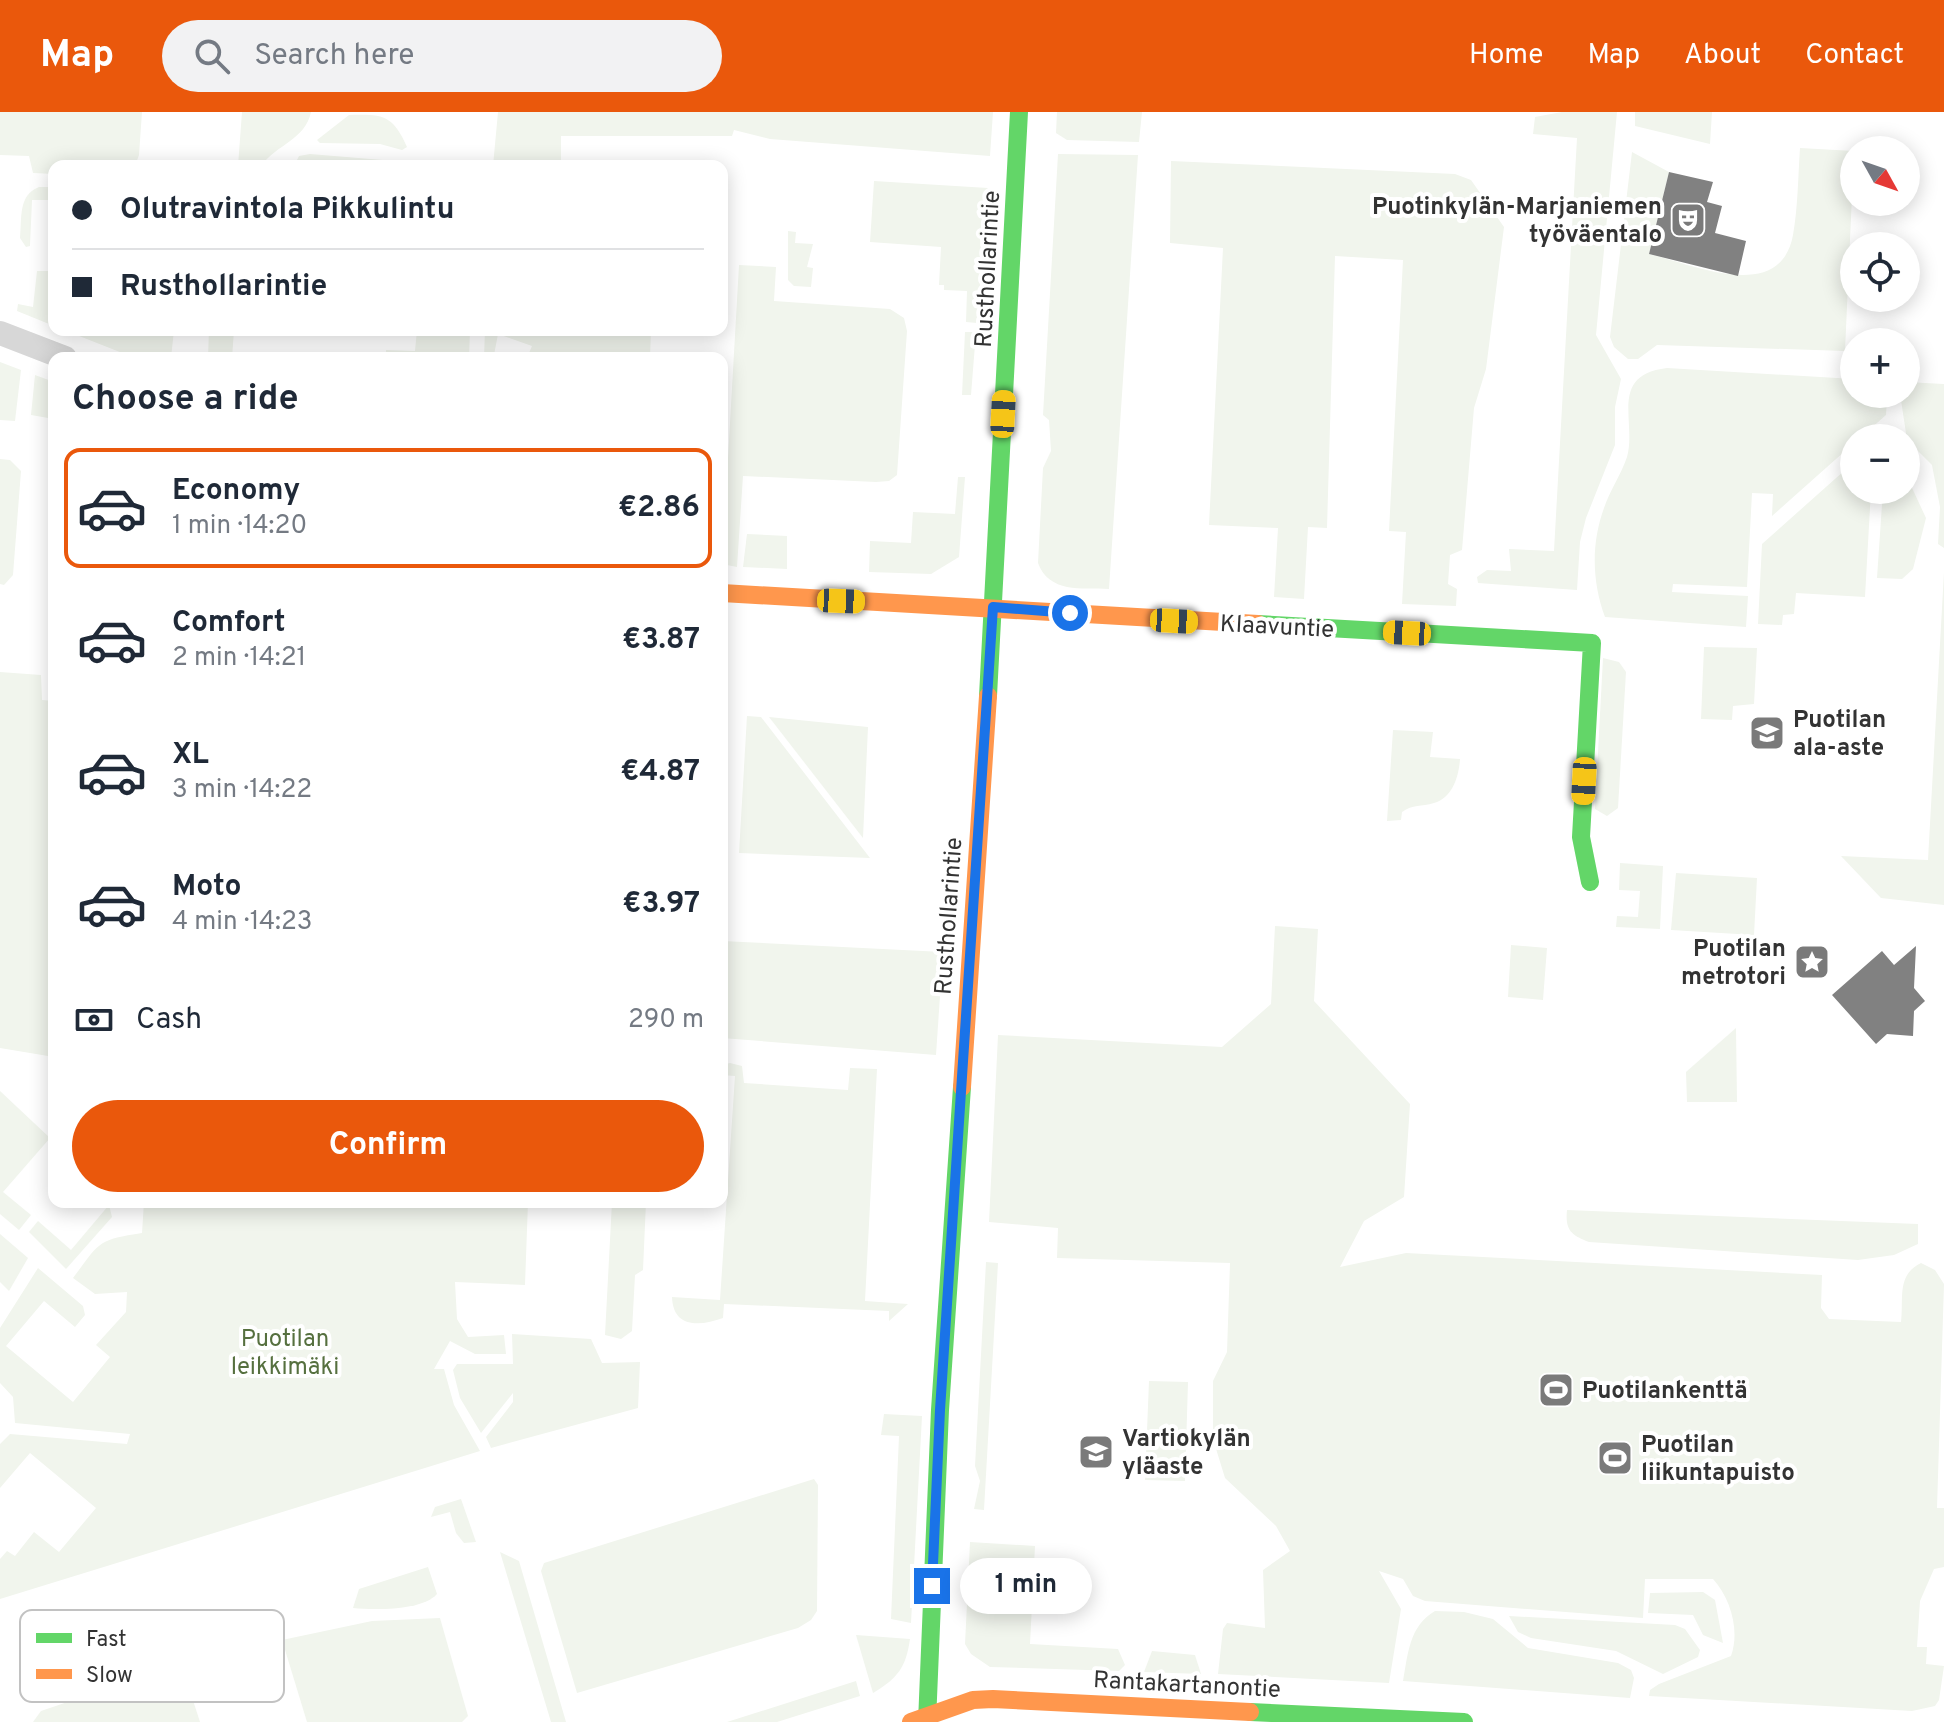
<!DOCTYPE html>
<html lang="en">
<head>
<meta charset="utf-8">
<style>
	:root { --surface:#fff; --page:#f2f2f3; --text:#1f2937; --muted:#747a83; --line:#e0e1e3; --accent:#ea580c }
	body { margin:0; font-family:Overpass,sans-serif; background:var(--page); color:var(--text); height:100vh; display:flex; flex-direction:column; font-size:30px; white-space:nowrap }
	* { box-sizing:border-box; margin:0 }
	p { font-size:26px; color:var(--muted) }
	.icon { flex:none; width:44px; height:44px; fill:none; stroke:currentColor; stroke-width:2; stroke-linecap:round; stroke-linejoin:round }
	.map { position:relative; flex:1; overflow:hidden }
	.drawer { position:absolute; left:48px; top:240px; width:680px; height:856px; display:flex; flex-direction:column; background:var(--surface); border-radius:16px; box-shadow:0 4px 20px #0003 }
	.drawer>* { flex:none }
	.guide { position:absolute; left:48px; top:48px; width:680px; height:176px; border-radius:16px; box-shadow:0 4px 20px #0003; display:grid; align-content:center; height:176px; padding:0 24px; background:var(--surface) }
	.needle { width:52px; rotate:130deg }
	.controls { position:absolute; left:1840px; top:24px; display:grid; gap:16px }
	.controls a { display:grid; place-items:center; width:80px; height:80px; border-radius:50%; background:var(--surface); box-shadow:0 4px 20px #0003; font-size:40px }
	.end { position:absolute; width:36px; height:36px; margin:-18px; border:10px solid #1a73e8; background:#fff; box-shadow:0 0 0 4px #fff }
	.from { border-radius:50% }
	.bubble { position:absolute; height:56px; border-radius:28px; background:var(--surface); box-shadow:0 4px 20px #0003; font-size:26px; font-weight:700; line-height:56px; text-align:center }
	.car { position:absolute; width:24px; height:48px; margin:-24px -12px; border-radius:10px; box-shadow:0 0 6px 2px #0007; background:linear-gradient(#f5c518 24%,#345 0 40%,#f5c518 0 76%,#345 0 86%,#f5c518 0) }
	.guide b { display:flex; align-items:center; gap:28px; height:76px; font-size:30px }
	.guide b+b { border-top:2px solid var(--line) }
	.guide i { width:20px; height:20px; background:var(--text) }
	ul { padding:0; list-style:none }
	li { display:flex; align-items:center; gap:24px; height:120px; margin:0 16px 12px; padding:0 8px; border:4px solid transparent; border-radius:16px }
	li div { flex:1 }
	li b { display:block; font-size:30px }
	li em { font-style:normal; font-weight:700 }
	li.on { border-color:var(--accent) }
	li>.icon { width:72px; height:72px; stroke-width:1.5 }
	h2 { padding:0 24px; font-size:36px; line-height:96px }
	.pay { display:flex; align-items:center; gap:20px; height:88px; padding:0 24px; font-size:30px }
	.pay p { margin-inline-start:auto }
	.action { display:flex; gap:16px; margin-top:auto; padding:16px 24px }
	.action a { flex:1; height:92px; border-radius:48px; background:var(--accent); color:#fff; font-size:32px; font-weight:700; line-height:92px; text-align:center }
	header { display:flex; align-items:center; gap:48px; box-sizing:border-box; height:112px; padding:0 40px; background:var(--accent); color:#fff }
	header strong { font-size:38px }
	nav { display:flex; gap:44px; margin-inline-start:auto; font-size:28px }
	.search { width:560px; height:72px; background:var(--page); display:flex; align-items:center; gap:20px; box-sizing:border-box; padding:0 28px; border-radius:44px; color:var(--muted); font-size:30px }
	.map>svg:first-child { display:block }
	.green { fill:#f1f5ed }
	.building { fill:#818181 }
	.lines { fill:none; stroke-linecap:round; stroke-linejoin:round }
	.street { stroke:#d7d7d7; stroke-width:24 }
	.fast { stroke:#63d668; stroke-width:18 }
	.slow { stroke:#ff974d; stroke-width:18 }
	.route { stroke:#1a73e8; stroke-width:10 }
	.labels { text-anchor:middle; stroke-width:8; stroke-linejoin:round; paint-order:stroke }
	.poi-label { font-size:24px; font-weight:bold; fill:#333; stroke:#fff; text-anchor:start }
	.street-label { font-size:24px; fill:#333; stroke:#fff }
	.park-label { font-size:24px; fill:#56703f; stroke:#fff }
	.key { fill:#fff; stroke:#c2c2c2; stroke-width:2 }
	.key-label { font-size:22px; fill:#333 }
</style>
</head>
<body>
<header>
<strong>Map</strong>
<div class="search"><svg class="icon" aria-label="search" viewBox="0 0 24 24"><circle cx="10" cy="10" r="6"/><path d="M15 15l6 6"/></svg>Search here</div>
<nav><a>Home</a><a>Map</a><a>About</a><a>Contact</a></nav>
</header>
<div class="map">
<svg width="1944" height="1610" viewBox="0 0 1944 1610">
	<rect width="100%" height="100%" fill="#fff"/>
	<g class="green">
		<path d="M 0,0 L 142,0 L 139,43 L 135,54 L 54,54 L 54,62 L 33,61 L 29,44 L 0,43 Z"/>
		<path d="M 242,0 L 311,0 C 305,28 277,32 261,54 L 238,54 Z"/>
		<path d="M 498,0 L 993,0 L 990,44 L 770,27 L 734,18 L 732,24 L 561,24 L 561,54 L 493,54 Z"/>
		<path d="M 1057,0 L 1142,0 L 1139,30 L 1067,28 L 1056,21 Z"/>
		<path d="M 1562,0 L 1617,0 L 1596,223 L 1621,267 L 1615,295 L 1615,333 L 1586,406 L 1580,430 L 1577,478 L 1478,471 L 1477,465 L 1487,458 L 1511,459 L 1509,437 L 1554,439 L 1577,26 L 1533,22 L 1535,5 Z"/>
		<path d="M 1635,0 L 1712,0 L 1710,32 L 1635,14 Z"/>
		<path d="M 349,3 C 383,2 393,3 407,35 L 402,38 L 380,32 L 320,31 L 317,28 Z"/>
		<path d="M 1800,36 L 1854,39 L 1845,239 L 1657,233 L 1638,247 L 1628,247 L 1614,235 L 1610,225 L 1632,40 L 1669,60 L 1649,142 C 1692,152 1780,193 1793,123 C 1798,95 1798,65 1800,36 Z"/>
		<path d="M 310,42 L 407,50 L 407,54 L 294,54 L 299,44 Z"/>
		<path d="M 1058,42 L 1138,43 L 1109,477 C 1081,476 1049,481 1038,451 L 1043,356 L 1051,339 L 1049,308 L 1043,303 Z"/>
		<path d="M 1171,49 L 1455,62 L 1471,68 L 1504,115 L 1486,257 L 1474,296 L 1462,438 L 1450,443 L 1448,472 L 1457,477 L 1456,494 L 1402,492 L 1406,420 L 1389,419 L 1403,148 L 1335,144 L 1327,416 L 1308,415 L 1304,487 L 1274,485 L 1278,416 L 1209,413 L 1223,136 L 1170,131 Z"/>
		<path d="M 874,69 L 988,76 L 977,211 L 966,210 L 967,179 L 944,178 L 944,173 L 939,173 L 941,135 L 870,130 Z"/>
		<path d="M 39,75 L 54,75 L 54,88 L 32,88 L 30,134 L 26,135 L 20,126 C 22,106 18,83 39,75 Z"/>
		<path d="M 788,119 L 796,120 L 795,131 L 813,132 L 807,155 L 813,156 L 811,175 L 794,174 L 788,168 Z"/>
		<path d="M 739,153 L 776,155 L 774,189 L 890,197 L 904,206 L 907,219 L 897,363 L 889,369 L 876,370 L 743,364 L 737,455 L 722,452 Z"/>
		<path d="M 37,159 L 54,159 L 54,214 L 17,199 L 18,192 L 33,195 Z"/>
		<path d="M 64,218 L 174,218 L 171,246 L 135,246 Z"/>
		<path d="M 209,218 L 234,218 L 232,246 L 208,246 Z"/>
		<path d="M 417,218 L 470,218 L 469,246 L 386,245 L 386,238 L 415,239 Z"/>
		<path d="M 485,218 L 651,218 L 650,246 L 527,246 L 532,234 L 498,222 L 494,243 L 484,246 Z"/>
		<path d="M 965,220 L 976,220 L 971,283 L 962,283 Z"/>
		<path d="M 0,250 L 21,258 L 15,309 L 0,308 Z"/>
		<path d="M 1667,256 L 1854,267 L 1854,282 L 1906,282 L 1906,270 L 1944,272 L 1944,436 L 1938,432 L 1940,395 L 1932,353 L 1907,328 L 1901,288 L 1887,287 L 1886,303 L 1860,326 L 1854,326 L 1854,331 L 1772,404 L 1773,382 L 1752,381 L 1747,475 L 1673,472 L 1672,480 L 1748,484 L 1746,515 L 1605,505 C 1592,470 1591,432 1604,396 C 1610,378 1621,363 1627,345 C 1637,310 1608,263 1667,256 Z"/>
		<path d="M 35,263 L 54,270 L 54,307 L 31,303 Z"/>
		<path d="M 0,347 L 10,348 L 21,359 L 13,463 L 4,473 L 0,472 Z"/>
		<path d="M 1854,350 L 1854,378 L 1871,378 L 1865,485 L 1796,481 L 1794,502 L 1783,503 L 1782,513 L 1758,512 L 1762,432 Z"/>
		<path d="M 1906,363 L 1926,406 L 1913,457 L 1902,467 L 1877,466 L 1883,378 L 1906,378 Z"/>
		<path d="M 958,365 L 965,365 L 959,445 L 931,462 L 869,460 L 870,429 L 911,431 L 913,400 L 955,402 Z"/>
		<path d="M 747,422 L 787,424 L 787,457 L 743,455 Z"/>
		<path d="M 1944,460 L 1944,793 L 1881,786 L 1841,744 L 1928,748 Z"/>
		<path d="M 1704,535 L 1757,536 L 1754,592 L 1733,594 L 1732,608 L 1701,607 Z"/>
		<path d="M 1603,546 L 1619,550 L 1626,560 L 1618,696 L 1607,704 L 1595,697 Z"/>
		<path d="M 0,560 L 41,563 L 42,588 L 54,589 L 54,945 L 0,936 Z"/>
		<path d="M 747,604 L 761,605 L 870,746 L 739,741 Z"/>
		<path d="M 769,605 L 868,615 L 863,726 Z"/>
		<path d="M 1393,618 L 1433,620 L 1430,645 L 1460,647 C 1459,663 1453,686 1434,691 C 1421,695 1413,692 1402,700 L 1401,708 L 1387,709 Z"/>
		<path d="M 1620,751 L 1663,754 L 1660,817 L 1616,815 L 1617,804 L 1638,805 L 1640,779 L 1619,778 Z"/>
		<path d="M 1676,761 L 1757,766 L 1754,823 L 1671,818 Z"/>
		<path d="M 1275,814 L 1318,817 L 1314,889 L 1410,992 L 1404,1085 L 1364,1109 L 1340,1155 L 1406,1141 L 1822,1163 L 1821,1196 L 1829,1207 L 1901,1210 C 1904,1187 1896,1163 1921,1151 L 1935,1158 L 1944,1172 L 1937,1396 L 1944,1396 L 1944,1455 L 1934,1457 L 1920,1489 L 1917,1535 L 1927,1535 L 1926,1552 L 1944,1554 L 1939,1588 L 1935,1594 L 1912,1599 L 1649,1584 L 1650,1578 L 1659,1572 L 1731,1544 C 1740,1519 1731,1487 1713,1467 L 1645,1467 L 1643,1506 L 1425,1489 L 1413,1484 L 1403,1467 L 1379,1459 L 1401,1497 L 1389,1571 L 1218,1562 L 1223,1517 L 1227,1511 L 1265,1516 L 1263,1458 L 1290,1439 L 1276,1414 L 1225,1366 L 1213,1327 L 1213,1269 L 1227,1240 L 1230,1151 L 1057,1146 L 1058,1116 L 989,1110 L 998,923 L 1222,935 L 1271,892 Z"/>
		<path d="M 722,829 L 943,840 L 936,943 L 722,926 Z"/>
		<path d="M 1511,833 L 1547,836 L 1543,888 L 1508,885 Z"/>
		<path d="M 1736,916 L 1737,990 L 1687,990 L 1686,960 Z"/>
		<path d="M 730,951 L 742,954 L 744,971 L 848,978 L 850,956 L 877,957 L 865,1189 L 908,1192 L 889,1209 L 889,1199 L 724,1192 L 723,1206 C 701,1214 673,1217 672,1185 L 720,1188 L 735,964 L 722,963 L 722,953 Z"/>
		<path d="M 0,979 L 50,1026 L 3,1080 L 31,1103 L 19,1118 L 0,1102 Z"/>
		<path d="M 144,1090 L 528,1090 L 525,1173 L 455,1170 L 457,1207 L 468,1225 L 504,1223 L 506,1242 L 475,1242 L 450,1229 L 434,1257 L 444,1257 L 454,1293 L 480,1339 L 0,1487 L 0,1447 L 7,1439 L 15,1444 L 34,1420 L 59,1440 L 96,1396 L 30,1341 L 0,1376 L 0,1332 L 10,1322 L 127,1332 L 130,1322 L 15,1311 L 13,1285 L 0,1271 L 0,1216 L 38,1156 L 83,1194 L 85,1203 L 75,1215 L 44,1189 L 6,1234 L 73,1290 L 110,1245 L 96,1233 L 126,1200 L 127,1180 L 95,1182 L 73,1166 C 100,1130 97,1128 142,1121 Z"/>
		<path d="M 612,1090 L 646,1090 L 643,1158 L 635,1163 L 632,1219 L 621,1227 L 605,1223 Z"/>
		<path d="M 109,1093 L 112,1105 L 66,1157 L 29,1120 L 38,1109 L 71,1138 Z"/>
		<path d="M 1567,1098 L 1918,1112 L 1918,1132 L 1894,1143 L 1858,1148 L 1589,1130 C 1571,1123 1565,1118 1567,1098 Z"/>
		<path d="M 0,1122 L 28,1146 L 9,1179 L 0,1170 Z"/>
		<path d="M 986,1150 L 998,1151 L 984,1398 L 974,1397 L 980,1369 L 975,1354 Z"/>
		<path d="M 512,1222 L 591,1227 L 602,1251 L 640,1250 L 638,1296 L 491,1336 L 486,1325 L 513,1290 L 513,1281 L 481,1321 L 460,1286 L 453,1258 L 457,1252 L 513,1252 Z"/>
		<path d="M 1149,1269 L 1188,1270 L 1185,1369 L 1145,1368 Z"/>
		<path d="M 884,1302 L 922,1304 L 911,1511 L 891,1507 L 899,1324 L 881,1323 Z"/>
		<path d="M 814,1367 L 818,1373 L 817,1499 L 811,1508 L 798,1516 L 577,1581 L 541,1459 L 544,1451 Z"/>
		<path d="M 461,1387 L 476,1430 L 464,1431 L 456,1421 L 450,1400 L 431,1405 L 435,1395 Z"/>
		<path d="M 970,1430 L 1035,1434 L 1030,1532 L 1118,1537 L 1125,1553 L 1119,1559 L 990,1555 L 971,1542 L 965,1532 Z"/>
		<path d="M 500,1440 L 519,1449 L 566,1610 L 551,1610 Z"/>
		<path d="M 428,1455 L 437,1482 C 422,1499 374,1498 353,1496 L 359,1477 Z"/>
		<path d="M 1703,1480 L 1715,1488 L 1723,1531 L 1703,1523 L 1693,1503 L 1648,1501 L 1650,1481 Z"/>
		<path d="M 1435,1499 L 1464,1500 L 1493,1507 L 1528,1536 L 1618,1551 L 1631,1558 L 1634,1566 L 1630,1586 L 1403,1569 C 1408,1542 1409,1514 1435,1499 Z"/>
		<path d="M 1509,1504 L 1675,1513 L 1685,1517 L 1700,1538 L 1698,1545 L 1663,1562 L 1616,1539 L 1531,1526 L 1518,1520 Z"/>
		<path d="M 440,1506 L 468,1604 L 462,1610 L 307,1610 L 282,1528 L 372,1509 Z"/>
		<path d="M 856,1523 L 910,1527 C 906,1555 898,1566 873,1581 Z"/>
		<path d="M 1152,1539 L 1195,1543 L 1201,1562 L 1144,1560 Z"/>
		<path d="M 153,1561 L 171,1562 L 190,1579 L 200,1610 L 33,1610 L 41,1599 Z"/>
		<path d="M 856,1569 L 860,1584 L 777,1610 L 727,1610 Z"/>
	</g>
	<g class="building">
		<path d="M 1669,60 L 1713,70 L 1707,90 L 1722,94 L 1715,121 L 1746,129 L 1738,164 L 1649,142 Z"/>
		<path d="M 1916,834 L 1914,876 L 1925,889 L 1914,899 L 1913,924 L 1887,922 L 1876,932 L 1832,883 L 1882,839 L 1894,853 Z"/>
	</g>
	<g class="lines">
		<path class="street" d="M 0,221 L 65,246"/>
		<g class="fast">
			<path d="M 1258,512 L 1592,531 L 1581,725 L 1590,770"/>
			<path d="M 988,584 L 1019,0"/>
			<path d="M 1250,1600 L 1464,1610"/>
			<path d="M 927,1610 L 940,1298 L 962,975"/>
		</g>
		<g class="slow">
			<path d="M 722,481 L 1258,512"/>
			<path d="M 962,975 L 988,584"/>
			<path d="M 911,1610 L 973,1588 L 993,1587 L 1250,1600"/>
		</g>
	</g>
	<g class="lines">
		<path class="route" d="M 932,1474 L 940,1298 L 993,495 L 1070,501"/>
	</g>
	<defs>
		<symbol id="theatre-square" viewBox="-11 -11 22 22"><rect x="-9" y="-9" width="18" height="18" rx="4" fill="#7a7a7a" stroke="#fff"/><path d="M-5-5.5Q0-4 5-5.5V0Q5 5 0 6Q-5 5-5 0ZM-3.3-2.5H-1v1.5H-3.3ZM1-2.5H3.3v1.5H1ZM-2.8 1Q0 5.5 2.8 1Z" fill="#fff"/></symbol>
		<symbol id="school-square" viewBox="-11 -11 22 22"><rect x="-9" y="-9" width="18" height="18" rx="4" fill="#7a7a7a" stroke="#fff"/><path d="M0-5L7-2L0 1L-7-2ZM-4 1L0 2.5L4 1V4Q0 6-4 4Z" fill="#fff"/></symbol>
		<symbol id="sight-square" viewBox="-11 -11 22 22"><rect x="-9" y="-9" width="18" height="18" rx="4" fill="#7a7a7a" stroke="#fff"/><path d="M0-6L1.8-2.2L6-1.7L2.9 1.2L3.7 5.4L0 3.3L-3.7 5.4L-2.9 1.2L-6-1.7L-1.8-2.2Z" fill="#fff"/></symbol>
		<symbol id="stadium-square" viewBox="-11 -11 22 22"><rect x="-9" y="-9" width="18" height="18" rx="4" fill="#7a7a7a" stroke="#fff"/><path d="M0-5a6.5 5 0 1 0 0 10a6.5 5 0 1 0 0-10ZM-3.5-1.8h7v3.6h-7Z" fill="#fff"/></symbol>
	</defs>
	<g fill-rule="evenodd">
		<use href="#theatre-square" x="1668" y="88" width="40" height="40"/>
		<use href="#school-square" x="1747" y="601" width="40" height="40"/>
		<use href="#sight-square" x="1792" y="830" width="40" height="40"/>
		<use href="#stadium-square" x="1536" y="1258" width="40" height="40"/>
		<use href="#school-square" x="1076" y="1320" width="40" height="40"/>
		<use href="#stadium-square" x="1595" y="1326" width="40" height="40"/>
	</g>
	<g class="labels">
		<g class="poi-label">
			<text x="1662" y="102" text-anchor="end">Puotinkylän-Marjaniemen<tspan x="1662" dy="28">työväentalo</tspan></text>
			<text x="1793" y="615">Puotilan<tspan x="1793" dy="28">ala-aste</tspan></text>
			<text x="1786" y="844" text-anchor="end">Puotilan<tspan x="1786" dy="28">metrotori</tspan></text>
			<text x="1582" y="1286">Puotilankenttä</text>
			<text x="1122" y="1334">Vartiokylän<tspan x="1122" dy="28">yläaste</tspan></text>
			<text x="1641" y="1340">Puotilan<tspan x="1641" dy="28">liikuntapuisto</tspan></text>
		</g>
		<g class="street-label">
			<text transform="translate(987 157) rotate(-87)" y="8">Rusthollarintie</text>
			<text transform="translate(1277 514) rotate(3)" y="8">Klaavuntie</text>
			<text transform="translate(948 804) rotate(-86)" y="8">Rusthollarintie</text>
			<text transform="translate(1187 1572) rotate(3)" y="8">Rantakartanontie</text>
		</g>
		<g class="park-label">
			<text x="285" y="1234">Puotilan<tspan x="285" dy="28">leikkimäki</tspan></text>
		</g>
	</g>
	<rect x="20" y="1498" width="264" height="92" rx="12" class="key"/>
	<rect x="36" y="1521" width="36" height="10" fill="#63d668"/>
	<rect x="36" y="1557" width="36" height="10" fill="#ff974d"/>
	<g class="key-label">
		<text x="86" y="1534">Fast</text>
		<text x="86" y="1570">Slow</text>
	</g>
</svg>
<div class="controls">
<a><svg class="needle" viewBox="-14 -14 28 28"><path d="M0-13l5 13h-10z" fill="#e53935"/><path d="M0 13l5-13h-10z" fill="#747a83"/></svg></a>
<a><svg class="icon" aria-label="locate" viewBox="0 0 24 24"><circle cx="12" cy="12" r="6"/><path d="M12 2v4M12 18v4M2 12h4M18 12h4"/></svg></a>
<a>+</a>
<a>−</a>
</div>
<i class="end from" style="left:1070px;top:501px"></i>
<i class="end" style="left:932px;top:1474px"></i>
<div class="bubble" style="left:960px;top:1446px;width:132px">1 min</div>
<i class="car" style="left:1003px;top:302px;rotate:3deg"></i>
<i class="car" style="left:841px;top:489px;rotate:92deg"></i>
<i class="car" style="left:1174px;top:509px;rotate:93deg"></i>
<i class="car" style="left:1407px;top:521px;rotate:273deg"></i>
<i class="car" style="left:1584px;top:669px;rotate:183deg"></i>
<div class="guide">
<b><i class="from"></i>Olutravintola Pikkulintu</b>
<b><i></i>Rusthollarintie</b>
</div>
<section class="drawer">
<h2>Choose a ride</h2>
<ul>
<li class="on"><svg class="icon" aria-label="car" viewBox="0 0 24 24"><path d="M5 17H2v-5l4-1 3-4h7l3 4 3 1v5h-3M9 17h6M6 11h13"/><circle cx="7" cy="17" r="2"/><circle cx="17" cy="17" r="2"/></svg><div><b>Economy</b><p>1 min · 14:20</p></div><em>€2.86</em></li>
<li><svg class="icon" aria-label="car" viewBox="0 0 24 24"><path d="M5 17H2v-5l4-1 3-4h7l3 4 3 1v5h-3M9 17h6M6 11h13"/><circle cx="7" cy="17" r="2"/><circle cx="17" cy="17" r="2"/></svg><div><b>Comfort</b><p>2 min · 14:21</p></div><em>€3.87</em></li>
<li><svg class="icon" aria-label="car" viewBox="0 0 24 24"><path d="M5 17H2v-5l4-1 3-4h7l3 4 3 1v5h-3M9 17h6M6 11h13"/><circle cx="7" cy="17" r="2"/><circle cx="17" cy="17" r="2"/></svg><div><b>XL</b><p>3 min · 14:22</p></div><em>€4.87</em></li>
<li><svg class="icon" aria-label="car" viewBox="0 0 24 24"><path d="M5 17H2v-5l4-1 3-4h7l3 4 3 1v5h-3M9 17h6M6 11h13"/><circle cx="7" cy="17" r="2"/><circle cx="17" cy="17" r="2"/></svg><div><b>Moto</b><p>4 min · 14:23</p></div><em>€3.97</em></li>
</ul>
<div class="pay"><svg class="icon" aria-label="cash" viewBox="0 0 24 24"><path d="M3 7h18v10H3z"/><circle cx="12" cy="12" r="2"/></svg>Cash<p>290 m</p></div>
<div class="action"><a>Confirm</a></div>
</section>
</div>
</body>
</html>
